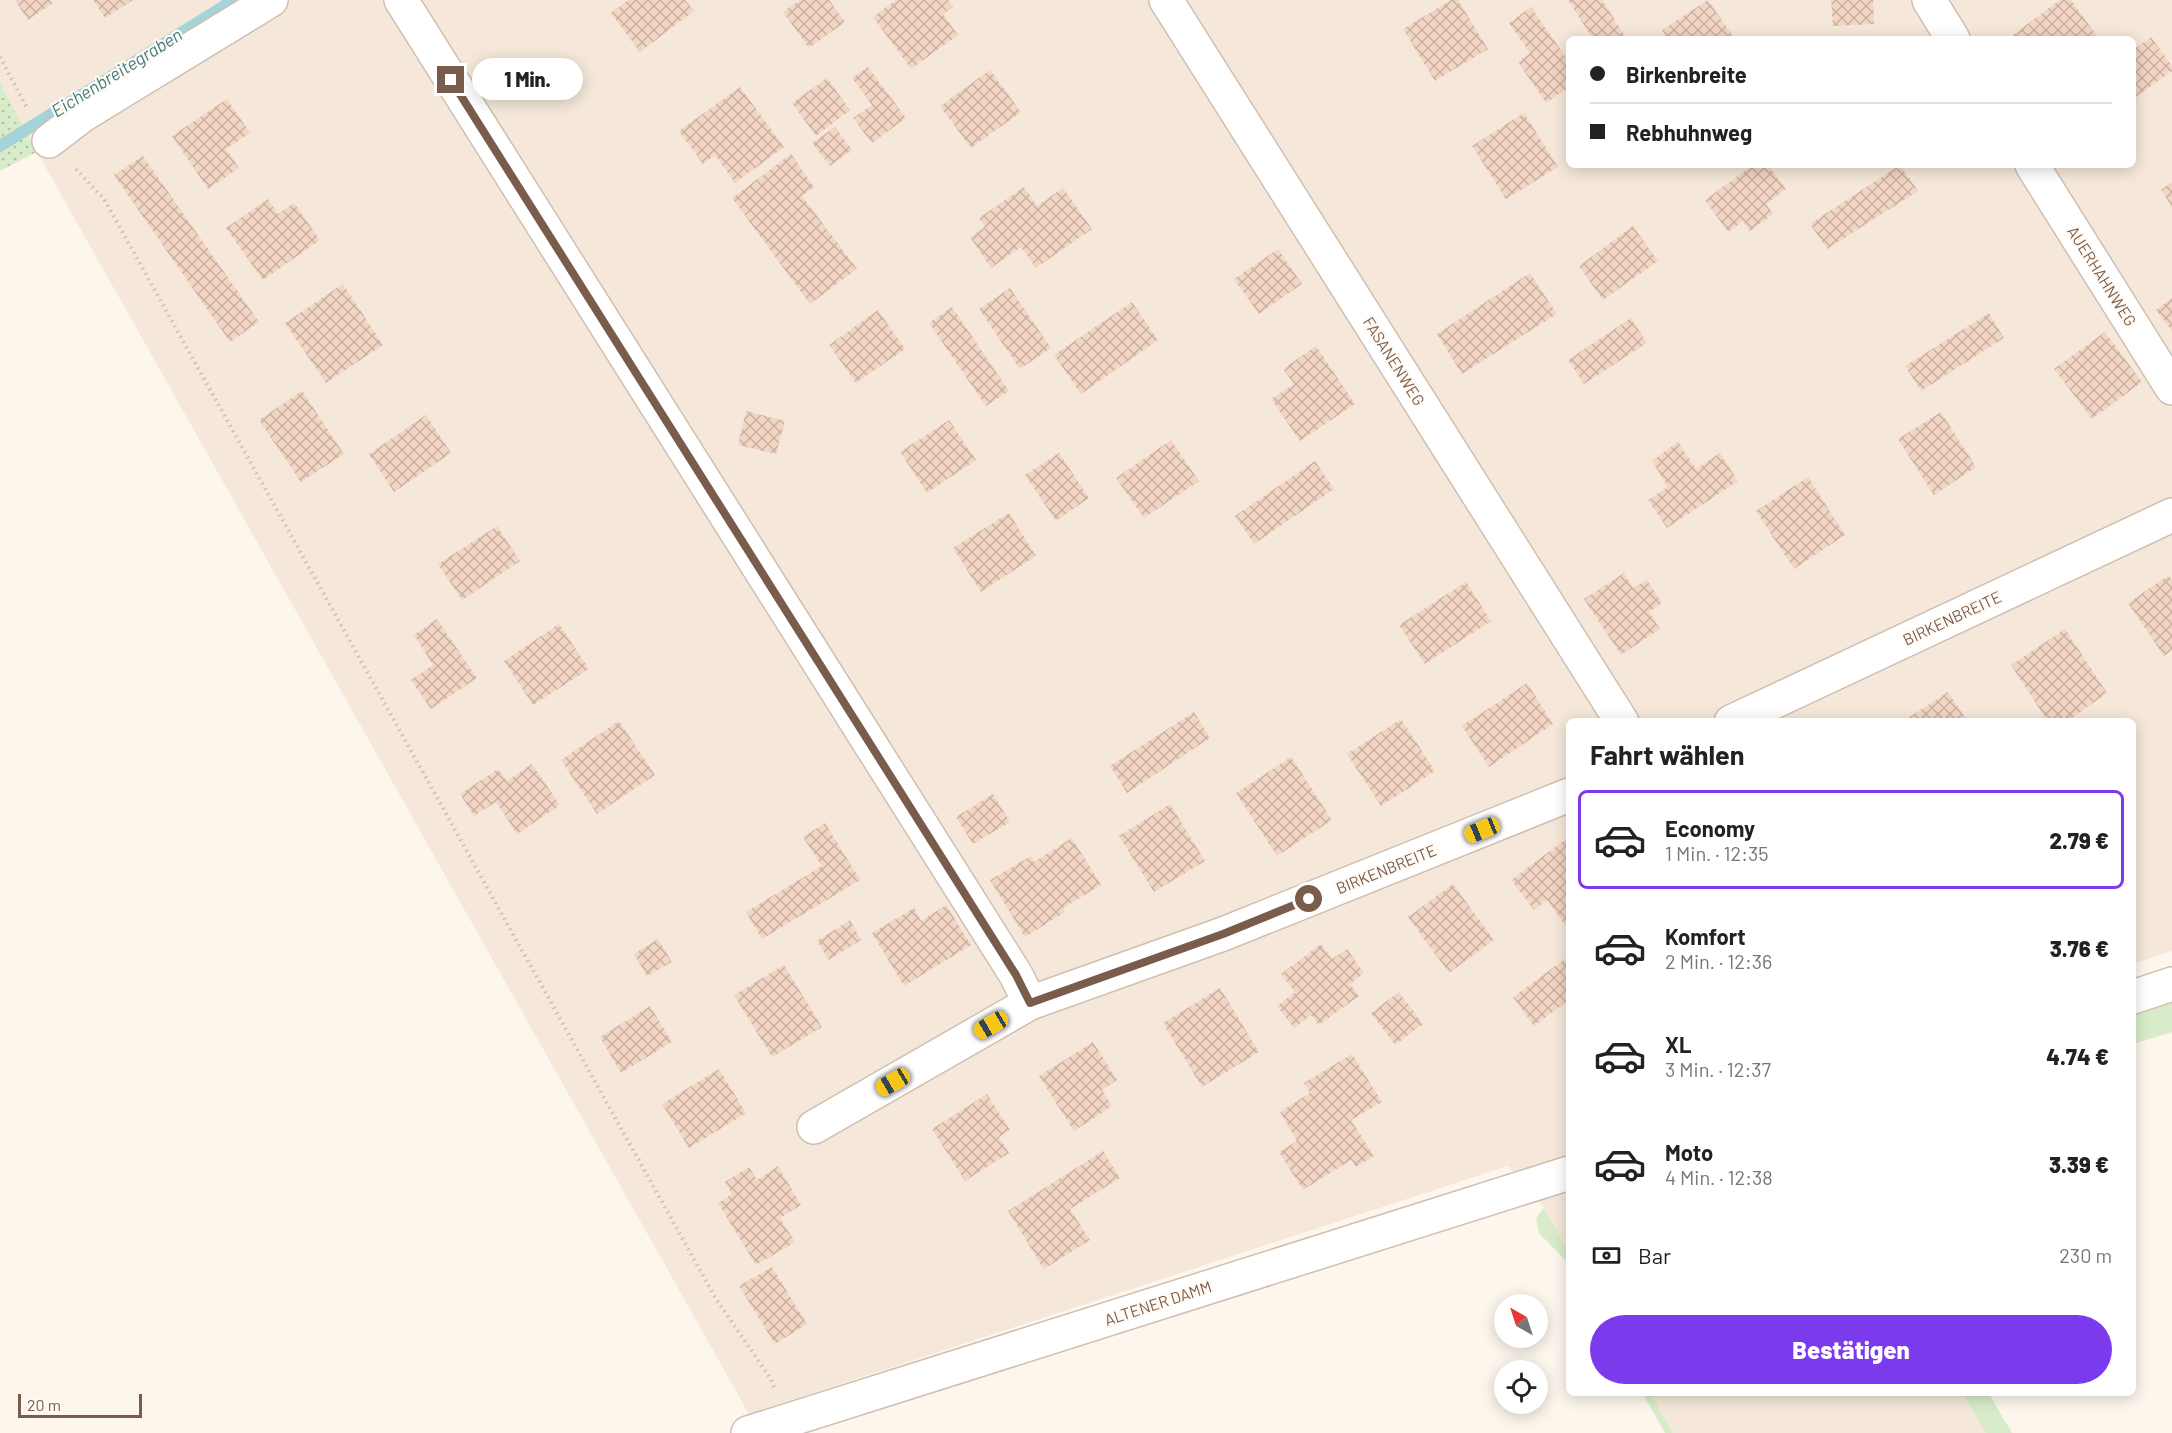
<!DOCTYPE html>
<html lang="de">
<head>
<meta charset="utf-8">
<style>
	:root { --surface:#fff; --page:#f2f2f2; --text:#222; --muted:#767676; --line:#e0e0e0; --accent:#7c3aed }
	body { margin:0; font-family:Barlow,sans-serif; background:var(--page); color:var(--text); height:100vh; display:flex; flex-direction:column; font-size:22px; white-space:nowrap }
	* { box-sizing:border-box; margin:0 }
	p { font-size:20px; color:var(--muted) }
	.icon { flex:none; width:33px; height:33px; fill:none; stroke:currentColor; stroke-width:2; stroke-linecap:round; stroke-linejoin:round }
	.map { position:relative; flex:1; overflow:hidden }
	.side { position:absolute; left:1566px; top:718px; width:570px; height:678px; display:flex; flex-direction:column; background:var(--surface); border-radius:9px; box-shadow:0 3px 15px #0003 }
	.side>* { flex:none }
	.guide { position:absolute; left:1566px; top:36px; width:570px; height:132px; border-radius:9px; box-shadow:0 3px 15px #0003; display:grid; align-content:center; height:132px; padding:0 24px; background:var(--surface) }
	.needle { width:39px; rotate:321deg }
	.fabs { position:absolute; left:1494px; top:1294px; display:grid; gap:12px }
	.fabs a { display:grid; place-items:center; width:54px; height:54px; border-radius:50%; background:var(--surface); box-shadow:0 3px 15px #0003; font-size:30px }
	.scale { position:absolute; left:18px; bottom:15px; width:124px; box-sizing:border-box; padding-left:6px; border:3px solid #7a5c4d; border-top:0; font-size:16px; line-height:21px; white-space:nowrap; color:#7a5c4d; -webkit-text-stroke:4px #fffaf3; paint-order:stroke }
	.end { position:absolute; width:27px; height:27px; margin:-14px; border:8px solid #7a5c4d; background:#fff; box-shadow:0 0 0 3px #fff }
	.from { border-radius:50% }
	.bubble { position:absolute; height:42px; border-radius:21px; background:var(--surface); box-shadow:0 3px 15px #0003; font-size:20px; font-weight:800; line-height:42px; text-align:center }
	.car { position:absolute; width:18px; height:36px; margin:-18px -9px; border-radius:8px; box-shadow:0 0 4px 2px #0007; background:linear-gradient(#f5c518 24%,#345 0 40%,#f5c518 0 76%,#345 0 86%,#f5c518 0) }
	.guide b { display:flex; align-items:center; gap:21px; height:57px; font-size:22px }
	.guide b+b { border-top:2px solid var(--line) }
	.guide i { width:15px; height:15px; background:var(--text) }
	ul { padding:0; list-style:none }
	li { display:flex; align-items:center; gap:18px; height:99px; margin:0 12px 9px; padding:0 12px; border:3px solid transparent; border-radius:9px }
	li div { flex:1 }
	li b { display:block; font-size:22px }
	li em { font-style:normal; font-weight:800 }
	li.active { border-color:var(--accent) }
	li>.icon { width:54px; height:54px; stroke-width:1.5 }
	h2 { padding:0 24px; font-size:27px; line-height:72px }
	.pay { display:flex; align-items:center; gap:15px; height:66px; padding:0 24px; font-size:22px }
	.pay p { margin-inline-start:auto }
	.button { display:flex; gap:12px; margin-top:auto; padding:12px 24px }
	.button a { flex:1; height:69px; border-radius:36px; background:var(--accent); color:#fff; font-size:24px; font-weight:800; line-height:69px; text-align:center }
	.map>svg:first-child { display:block }
	.residential { fill:#f5e8da; fill-rule:evenodd }
	.green { fill:#d8ecc9 }
	.park { fill:url(#park-dots) }
	.lines { fill:none; stroke-linecap:round; stroke-linejoin:round }
	.stream { stroke:#a5d3da; stroke-width:12 }
	.building { fill:url(#building-cross-hatch) }
	.street-casing { stroke:#d1beb0; stroke-width:36 }
	.path { stroke:#d9b8a5; stroke-width:4; stroke-dasharray:1.5 4.5; stroke-linecap:butt }
	.street { stroke:#fff; stroke-width:33 }
	.route { stroke:#7a5c4d; stroke-width:8 }
	.labels { text-anchor:middle; stroke-width:4.5; stroke-linejoin:round; paint-order:stroke }
	.street-label { font-size:16px; fill:#7a5c4d; stroke:#fffaf3 }
	.water-label { font-size:18px; font-style:italic; fill:#437c86; stroke:#fffaf3 }
</style>
</head>
<body>
<div class="map">
<svg width="2172" height="1433" viewBox="0 0 2172 1433">
	<defs>
		<pattern id="park-dots" width="8" height="8" patternUnits="userSpaceOnUse" patternTransform="scale(1.5)"><rect width="8" height="8" fill="#d8ecc9"/><path d="M2 2h.1M6 6h.1" fill="none" stroke="#b4c2a5" stroke-width="1.8" stroke-linecap="round"/></pattern>
		<pattern id="building-cross-hatch" width="8" height="8" patternUnits="userSpaceOnUse" patternTransform="scale(1.5)"><rect width="8" height="8" fill="#f3d5c3"/><path d="M0 0l8 8M0 8l8-8" fill="none" stroke="#cab0a1"/></pattern>
	</defs>
	<rect width="100%" height="100%" fill="#fdf6ec"/>
	<g class="residential">
		<path d="M 0,0 L 2172,0 L 2172,951 L 2133,964 L 2133,722 L 1569,722 L 1569,1252 L 1544,1208 L 1508,1166 L 749,1414 L 37,152 L 0,171 ZM 1569,39 L 2133,39 L 2133,165 L 1569,165 Z"/>
		<path d="M 1651,1394 L 1963,1394 L 1986,1433 L 1673,1433 Z"/>
	</g>
	<g class="green">
		<path d="M 2172,996 L 2172,1032 L 2133,1044 L 2133,1008 Z"/>
		<path d="M 1544,1208 L 1569,1252 L 1569,1264 L 1539,1233 L 1536,1218 Z"/>
		<path d="M 1643,1394 L 1651,1394 L 1673,1433 L 1665,1433 Z"/>
		<path d="M 1963,1394 L 1989,1394 L 2012,1433 L 1986,1433 Z"/>
	</g>
	<path class="park" d="M 0,83 L 36,152 L 0,171 Z"/>
	<g class="lines">
		<path class="stream" d="M 0,146 L 234,0"/>
	</g>
	<g class="building">
		<path d="M 15,0 L 50,0 L 53,3 L 28,20 Z"/>
		<path d="M 93,0 L 133,0 L 105,18 Z"/>
		<path d="M 628,0 L 685,0 L 694,11 L 640,52 L 611,13 Z"/>
		<path d="M 800,0 L 829,0 L 845,22 L 809,48 L 783,12 Z"/>
		<path d="M 896,0 L 948,0 L 953,7 L 943,14 L 958,35 L 911,69 L 873,17 Z"/>
		<path d="M 1451,0 L 1458,0 L 1488,49 L 1435,81 L 1403,29 Z"/>
		<path d="M 1568,0 L 1602,0 L 1627,39 L 1593,39 Z"/>
		<path d="M 1708,0 L 1735,39 L 1668,39 L 1662,30 Z"/>
		<path d="M 1831,0 L 1873,0 L 1874,24 L 1833,26 Z"/>
		<path d="M 2060,0 L 2071,0 L 2099,39 L 2016,39 L 2013,35 Z"/>
		<path d="M 1531,7 L 1569,62 L 1569,87 L 1546,103 L 1518,62 L 1530,53 L 1509,23 Z"/>
		<path d="M 2151,37 L 2172,66 L 2172,71 L 2133,99 L 2133,50 Z"/>
		<path d="M 868,67 L 906,118 L 872,143 L 853,118 L 872,105 L 852,78 Z"/>
		<path d="M 990,70 L 1021,112 L 971,148 L 940,106 Z"/>
		<path d="M 827,78 L 850,110 L 816,136 L 792,103 Z"/>
		<path d="M 740,87 L 784,147 L 735,183 L 715,155 L 703,164 L 679,131 Z"/>
		<path d="M 227,99 L 250,133 L 226,149 L 239,168 L 208,189 L 172,136 Z"/>
		<path d="M 1524,113 L 1558,167 L 1506,199 L 1472,146 Z"/>
		<path d="M 835,127 L 852,150 L 830,166 L 812,143 Z"/>
		<path d="M 791,154 L 814,187 L 802,196 L 857,269 L 810,304 L 732,198 Z"/>
		<path d="M 143,156 L 259,322 L 230,342 L 114,175 Z"/>
		<path d="M 1753,165 L 1768,165 L 1786,189 L 1766,204 L 1773,214 L 1750,231 L 1743,221 L 1728,232 L 1705,200 Z"/>
		<path d="M 1900,165 L 1918,191 L 1827,249 L 1810,224 Z"/>
		<path d="M 2172,182 L 2172,207 L 2161,190 Z"/>
		<path d="M 1024,187 L 1037,206 L 1063,188 L 1092,229 L 1036,268 L 1021,247 L 991,268 L 970,237 L 985,227 L 979,218 Z"/>
		<path d="M 268,199 L 278,214 L 294,203 L 320,240 L 263,280 L 226,228 Z"/>
		<path d="M 1633,226 L 1658,261 L 1603,300 L 1579,266 Z"/>
		<path d="M 1278,249 L 1302,284 L 1259,314 L 1234,279 Z"/>
		<path d="M 1530,273 L 1557,314 L 1462,374 L 1437,334 Z"/>
		<path d="M 343,284 L 383,345 L 326,383 L 285,323 Z"/>
		<path d="M 1010,288 L 1051,348 L 1020,369 L 979,309 Z"/>
		<path d="M 2172,298 L 2172,331 L 2156,310 Z"/>
		<path d="M 1132,302 L 1158,340 L 1081,394 L 1054,355 Z"/>
		<path d="M 952,307 L 1009,391 L 986,406 L 929,323 Z"/>
		<path d="M 878,310 L 905,349 L 856,383 L 829,345 Z"/>
		<path d="M 1989,313 L 2004,338 L 1921,391 L 1905,366 Z"/>
		<path d="M 1631,318 L 1647,343 L 1584,384 L 1568,360 Z"/>
		<path d="M 2105,332 L 2142,382 L 2092,419 L 2054,369 Z"/>
		<path d="M 1316,346 L 1355,404 L 1300,441 L 1271,399 L 1294,384 L 1283,369 Z"/>
		<path d="M 302,391 L 344,454 L 301,482 L 259,420 Z"/>
		<path d="M 746,411 L 785,421 L 776,454 L 738,445 Z"/>
		<path d="M 1941,412 L 1976,467 L 1934,495 L 1898,439 Z"/>
		<path d="M 426,415 L 451,453 L 394,492 L 369,454 Z"/>
		<path d="M 949,420 L 976,460 L 927,493 L 900,452 Z"/>
		<path d="M 1171,440 L 1199,481 L 1144,518 L 1116,478 Z"/>
		<path d="M 1678,442 L 1696,469 L 1720,453 L 1738,481 L 1667,528 L 1648,500 L 1668,487 L 1652,461 Z"/>
		<path d="M 1059,453 L 1089,498 L 1056,521 L 1025,475 Z"/>
		<path d="M 1315,461 L 1334,489 L 1254,544 L 1235,516 Z"/>
		<path d="M 1808,477 L 1845,535 L 1794,569 L 1756,511 Z"/>
		<path d="M 1009,513 L 1036,556 L 981,592 L 953,548 Z"/>
		<path d="M 497,526 L 520,561 L 462,600 L 438,564 Z"/>
		<path d="M 1624,573 L 1633,588 L 1647,580 L 1662,603 L 1649,612 L 1660,629 L 1621,655 L 1584,599 Z"/>
		<path d="M 2169,575 L 2172,580 L 2172,650 L 2164,656 L 2128,603 Z"/>
		<path d="M 1466,582 L 1491,621 L 1425,664 L 1399,625 Z"/>
		<path d="M 437,619 L 477,678 L 431,709 L 411,680 L 433,665 L 414,635 Z"/>
		<path d="M 559,624 L 589,669 L 533,705 L 504,661 Z"/>
		<path d="M 2065,629 L 2107,693 L 2066,722 L 2048,722 L 2011,665 Z"/>
		<path d="M 1527,683 L 1553,724 L 1489,767 L 1462,726 Z"/>
		<path d="M 1948,692 L 1968,722 L 1902,722 Z"/>
		<path d="M 1194,712 L 1210,738 L 1127,793 L 1110,766 Z"/>
		<path d="M 1401,719 L 1435,771 L 1381,806 L 1347,754 Z"/>
		<path d="M 619,721 L 655,775 L 597,814 L 561,760 Z"/>
		<path d="M 1291,757 L 1332,820 L 1277,856 L 1236,793 Z"/>
		<path d="M 532,764 L 560,805 L 517,834 L 496,802 L 474,816 L 460,794 L 498,769 L 507,781 Z"/>
		<path d="M 993,794 L 1010,822 L 973,844 L 956,817 Z"/>
		<path d="M 1170,804 L 1205,861 L 1154,892 L 1119,836 Z"/>
		<path d="M 825,823 L 860,880 L 762,939 L 746,912 L 822,866 L 803,837 Z"/>
		<path d="M 1569,837 L 1569,930 L 1547,900 L 1534,910 L 1511,880 Z"/>
		<path d="M 1072,838 L 1101,885 L 1063,908 L 1065,912 L 1025,937 L 990,880 L 1031,856 L 1034,862 Z"/>
		<path d="M 1453,884 L 1494,940 L 1449,973 L 1408,917 Z"/>
		<path d="M 946,905 L 971,945 L 904,986 L 872,933 L 914,908 L 921,921 Z"/>
		<path d="M 850,920 L 861,940 L 829,960 L 817,941 Z"/>
		<path d="M 658,939 L 672,962 L 647,976 L 634,954 Z"/>
		<path d="M 1321,944 L 1332,959 L 1347,949 L 1364,973 L 1350,984 L 1359,996 L 1319,1025 L 1311,1015 L 1294,1028 L 1277,1006 L 1295,992 L 1281,974 Z"/>
		<path d="M 1569,956 L 1569,1000 L 1534,1026 L 1513,997 Z"/>
		<path d="M 784,965 L 822,1027 L 772,1057 L 734,995 Z"/>
		<path d="M 1220,988 L 1259,1052 L 1202,1087 L 1163,1023 Z"/>
		<path d="M 1399,992 L 1423,1024 L 1395,1045 L 1371,1013 Z"/>
		<path d="M 650,1006 L 672,1042 L 621,1073 L 600,1037 Z"/>
		<path d="M 1093,1042 L 1117,1080 L 1102,1090 L 1112,1106 L 1074,1131 L 1039,1076 Z"/>
		<path d="M 1352,1054 L 1382,1102 L 1351,1120 L 1374,1156 L 1356,1167 L 1351,1160 L 1303,1190 L 1279,1152 L 1297,1141 L 1280,1112 L 1310,1093 L 1304,1083 Z"/>
		<path d="M 719,1069 L 746,1113 L 689,1148 L 662,1104 Z"/>
		<path d="M 987,1094 L 1010,1130 L 999,1137 L 1009,1153 L 965,1181 L 932,1129 Z"/>
		<path d="M 1103,1151 L 1120,1178 L 1070,1209 L 1090,1240 L 1044,1269 L 1008,1211 Z"/>
		<path d="M 778,1166 L 801,1205 L 780,1218 L 795,1242 L 756,1265 L 718,1203 L 732,1194 L 725,1182 L 749,1167 L 757,1180 Z"/>
		<path d="M 772,1267 L 807,1324 L 775,1344 L 739,1286 Z"/>
	</g>
	<g class="lines">
		<defs>
			<g id="street">
				<path d="M 401,0 L 1016,975 L 1030,1003"/>
				<path d="M 1166,0 L 1622,722"/>
				<path d="M 1929,0 L 1953,39"/>
				<path d="M 49,141 L 83,115 L 271,0"/>
				<path d="M 2032,165 L 2172,388"/>
				<path d="M 1731,722 L 2172,515"/>
				<path d="M 2133,997 L 2172,984"/>
				<path d="M 814,1127 L 1030,1003 L 1223,934 L 1569,795"/>
				<path d="M 748,1433 L 1569,1173"/>
			</g>
		</defs>
		<use href="#street" class="street-casing"/>
		<g class="path">
			<path d="M 0,57 L 28,110"/>
			<path d="M 76,169 L 104,199 L 716,1299 L 771,1379 L 774,1387"/>
		</g>
		<use href="#street" class="street"/>
	</g>
	<g class="lines">
		<path class="route" d="M 451,80 L 1016,975 L 1030,1003 L 1223,934 L 1309,899"/>
	</g>
	<g class="labels">
		<g class="street-label">
			<text transform="translate(2102 276) rotate(58)" y="6">AUERHAHNWEG</text>
			<text transform="translate(1394 361) rotate(58)" y="6">FASANENWEG</text>
			<text transform="translate(1952 618) rotate(-25)" y="6">BIRKENBREITE</text>
			<text transform="translate(1386 869) rotate(-22)" y="6">BIRKENBREITE</text>
			<text transform="translate(1158 1303) rotate(-18)" y="6">ALTENER DAMM</text>
		</g>
		<g class="water-label">
			<text transform="translate(117 73) rotate(-32)" y="6">Eichenbreitegraben</text>
		</g>
	</g>
</svg>
<div class="fabs">
<a><svg class="needle" viewBox="-14 -14 28 28"><path d="M0-13l5 13h-10z" fill="#e53935"/><path d="M0 13l5-13h-10z" fill="#767676"/></svg></a>
<a><svg class="icon" aria-label="locate" viewBox="0 0 24 24"><circle cx="12" cy="12" r="6"/><path d="M12 2v4M12 18v4M2 12h4M18 12h4"/></svg></a>
</div>
<div class="scale">20 m</div>
<i class="end from" style="left:1309px;top:899px"></i>
<i class="end" style="left:451px;top:80px"></i>
<div class="bubble" style="left:472px;top:58px;width:111px">1 Min.</div>
<i class="car" style="left:1482px;top:830px;rotate:248deg"></i>
<i class="car" style="left:991px;top:1025px;rotate:240deg"></i>
<i class="car" style="left:893px;top:1082px;rotate:240deg"></i>
<div class="guide">
<b><i class="from"></i>Birkenbreite</b>
<b><i></i>Rebhuhnweg</b>
</div>
<section class="side">
<h2>Fahrt wählen</h2>
<ul>
<li class="active"><svg class="icon" aria-label="car" viewBox="0 0 24 24"><path d="M5 17H2v-5l4-1 3-4h7l3 4 3 1v5h-3M9 17h6M6 11h13"/><circle cx="7" cy="17" r="2"/><circle cx="17" cy="17" r="2"/></svg><div><b>Economy</b><p>1 Min. · 12:35</p></div><em>2.79 €</em></li>
<li><svg class="icon" aria-label="car" viewBox="0 0 24 24"><path d="M5 17H2v-5l4-1 3-4h7l3 4 3 1v5h-3M9 17h6M6 11h13"/><circle cx="7" cy="17" r="2"/><circle cx="17" cy="17" r="2"/></svg><div><b>Komfort</b><p>2 Min. · 12:36</p></div><em>3.76 €</em></li>
<li><svg class="icon" aria-label="car" viewBox="0 0 24 24"><path d="M5 17H2v-5l4-1 3-4h7l3 4 3 1v5h-3M9 17h6M6 11h13"/><circle cx="7" cy="17" r="2"/><circle cx="17" cy="17" r="2"/></svg><div><b>XL</b><p>3 Min. · 12:37</p></div><em>4.74 €</em></li>
<li><svg class="icon" aria-label="car" viewBox="0 0 24 24"><path d="M5 17H2v-5l4-1 3-4h7l3 4 3 1v5h-3M9 17h6M6 11h13"/><circle cx="7" cy="17" r="2"/><circle cx="17" cy="17" r="2"/></svg><div><b>Moto</b><p>4 Min. · 12:38</p></div><em>3.39 €</em></li>
</ul>
<div class="pay"><svg class="icon" aria-label="cash" viewBox="0 0 24 24"><path d="M3 7h18v10H3z"/><circle cx="12" cy="12" r="2"/></svg>Bar<p>230 m</p></div>
<div class="button"><a>Bestätigen</a></div>
</section>
</div>
</body>
</html>
